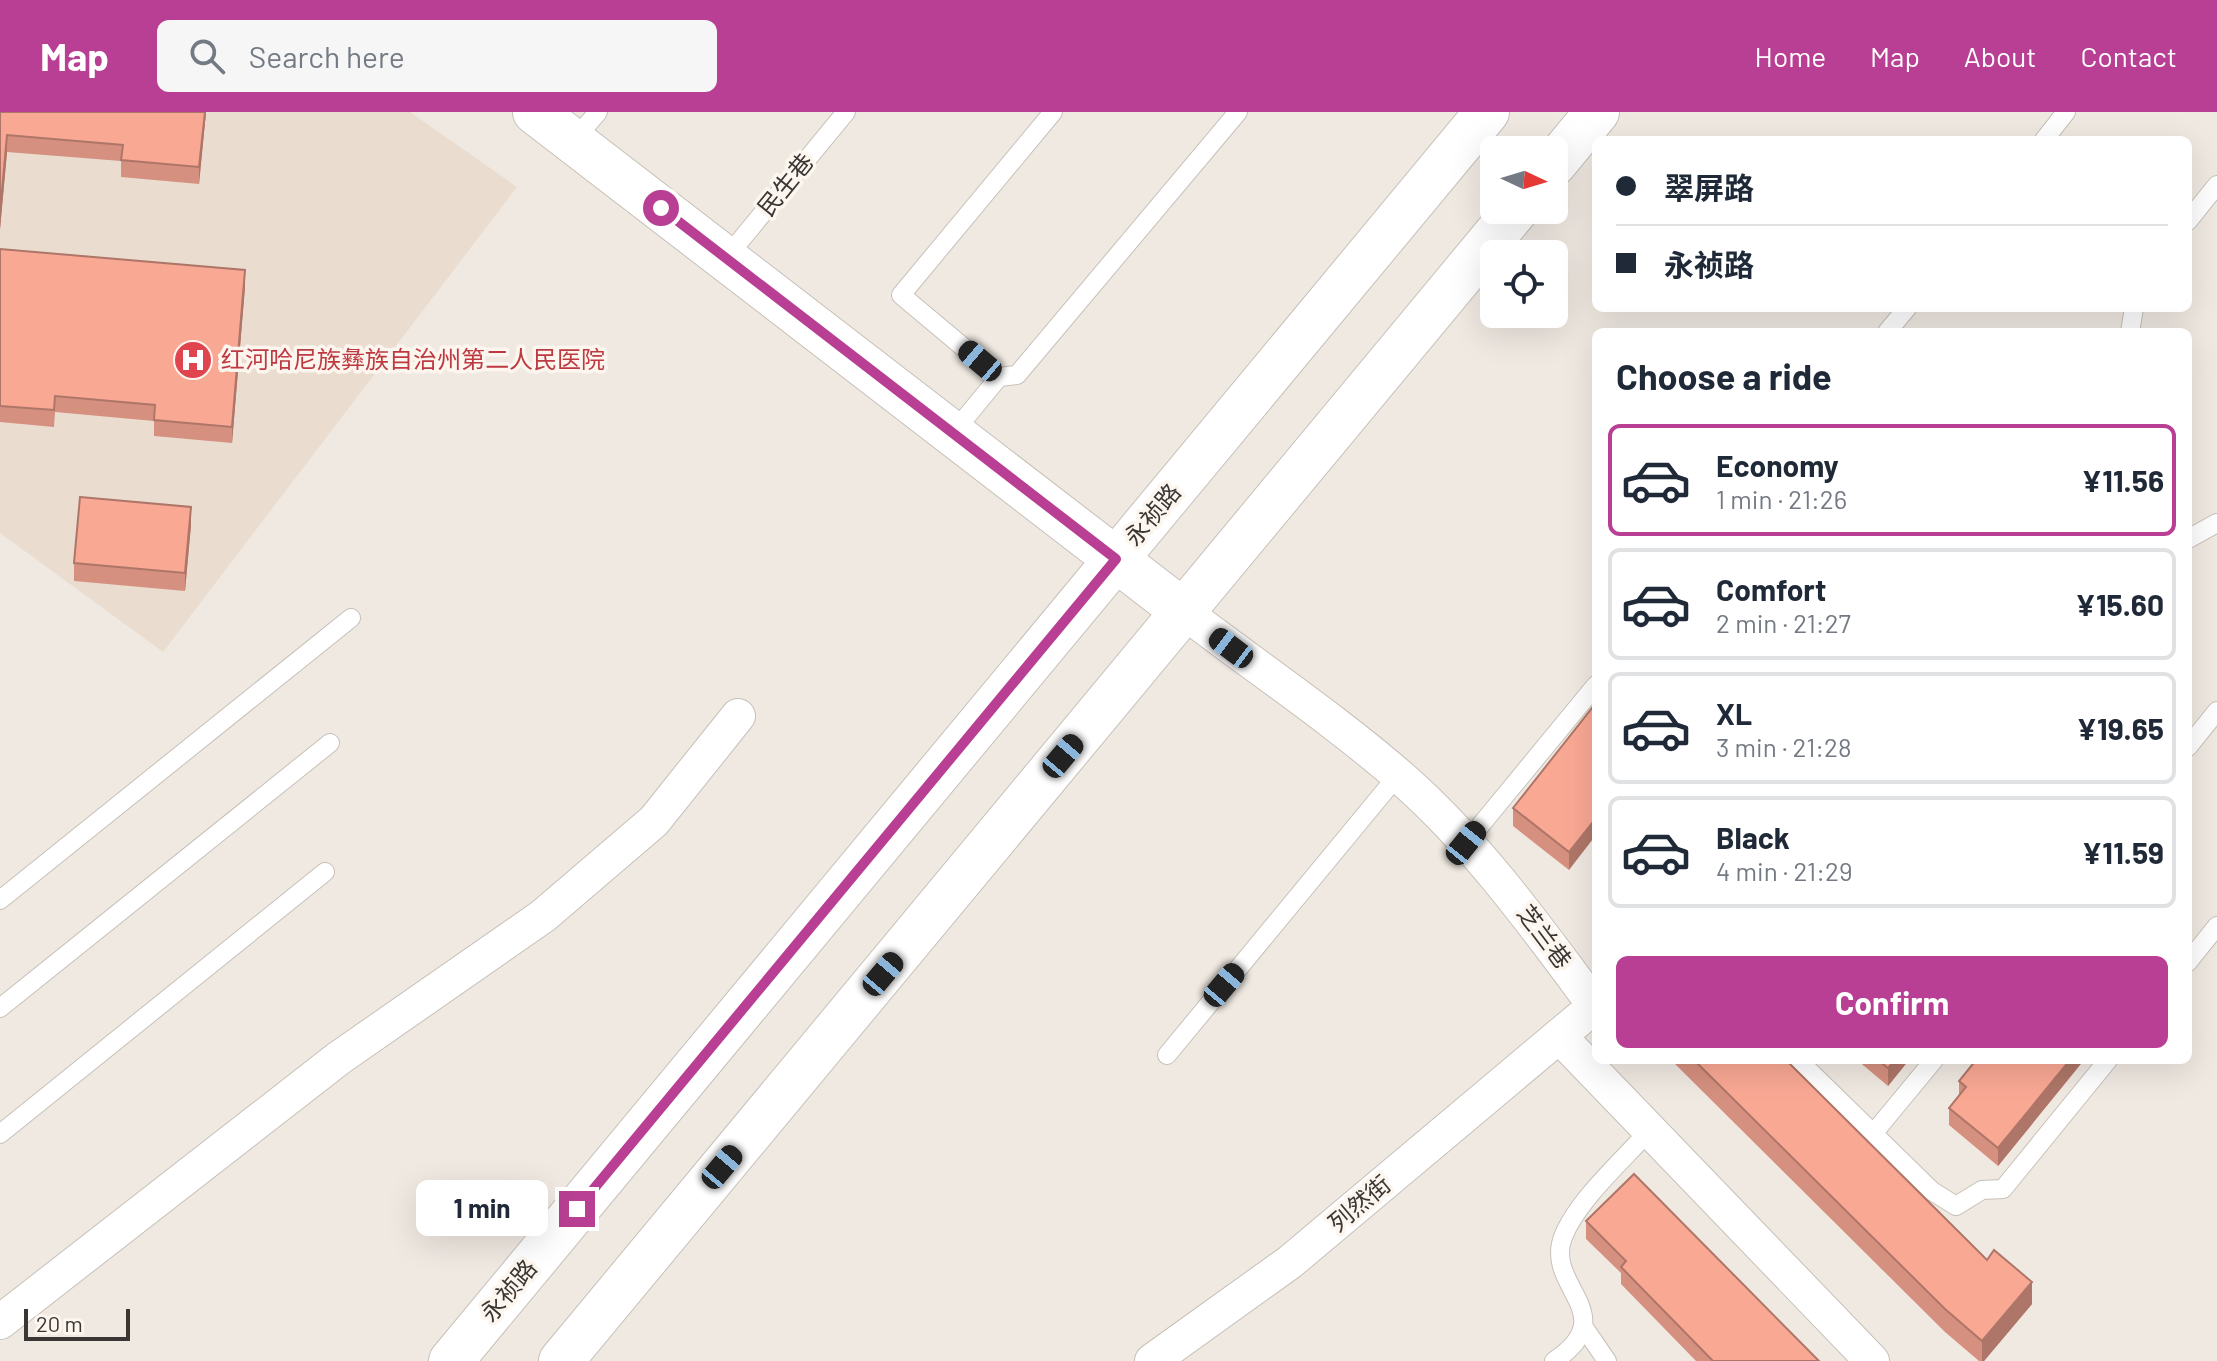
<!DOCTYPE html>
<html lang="en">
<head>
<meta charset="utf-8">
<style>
	:root { --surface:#fff; --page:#f6f6f7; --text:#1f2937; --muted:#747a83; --line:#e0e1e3; --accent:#b83f93 }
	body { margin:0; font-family:Barlow,"Noto Sans SC",sans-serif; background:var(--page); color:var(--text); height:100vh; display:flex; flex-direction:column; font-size:30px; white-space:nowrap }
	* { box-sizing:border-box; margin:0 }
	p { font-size:26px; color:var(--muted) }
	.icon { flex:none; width:44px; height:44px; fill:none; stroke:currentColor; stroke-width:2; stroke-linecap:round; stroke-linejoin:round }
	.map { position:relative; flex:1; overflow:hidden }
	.panel { position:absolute; left:1592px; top:216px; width:600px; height:736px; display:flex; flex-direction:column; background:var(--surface); border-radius:12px; box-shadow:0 8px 32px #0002 }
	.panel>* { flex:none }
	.hud { position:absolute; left:1592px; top:24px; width:600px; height:176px; border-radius:12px; box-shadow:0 8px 32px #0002; display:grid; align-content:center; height:176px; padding:0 24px; background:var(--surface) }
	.needle { width:52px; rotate:94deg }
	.fabs { position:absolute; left:1480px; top:24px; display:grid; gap:16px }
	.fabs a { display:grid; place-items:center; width:88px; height:88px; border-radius:12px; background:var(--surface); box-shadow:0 8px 32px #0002; font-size:40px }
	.scale { position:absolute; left:24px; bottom:20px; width:106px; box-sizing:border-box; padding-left:8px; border:4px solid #393634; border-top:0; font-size:22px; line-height:28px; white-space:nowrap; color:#393634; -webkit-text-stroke:6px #fdf6ef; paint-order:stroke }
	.end { position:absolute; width:36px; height:36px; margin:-18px; border:10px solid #b83f93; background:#fff; box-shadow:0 0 0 4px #fff }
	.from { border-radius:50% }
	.bubble { position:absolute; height:56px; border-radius:12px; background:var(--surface); box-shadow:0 8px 32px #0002; font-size:26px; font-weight:700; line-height:56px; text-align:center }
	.car { position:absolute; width:24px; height:48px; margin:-24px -12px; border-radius:10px; box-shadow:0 0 6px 2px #0007; background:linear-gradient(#222 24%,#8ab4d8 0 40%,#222 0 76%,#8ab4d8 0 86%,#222 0) }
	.hud b { display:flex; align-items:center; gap:28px; height:76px; font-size:30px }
	.hud b+b { border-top:2px solid var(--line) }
	.hud i { width:20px; height:20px; background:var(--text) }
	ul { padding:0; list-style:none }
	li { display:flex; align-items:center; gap:24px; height:112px; margin:0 16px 12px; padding:0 8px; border:4px solid var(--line); border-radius:12px }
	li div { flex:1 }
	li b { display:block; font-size:30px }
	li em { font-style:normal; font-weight:700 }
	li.on { border-color:var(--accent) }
	li>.icon { width:72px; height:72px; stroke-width:1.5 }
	h2 { padding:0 24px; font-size:36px; line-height:96px }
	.primary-button { display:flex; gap:16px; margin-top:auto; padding:16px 24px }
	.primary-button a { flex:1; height:92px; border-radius:12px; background:var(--accent); color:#fff; font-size:32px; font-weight:700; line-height:92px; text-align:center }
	header { display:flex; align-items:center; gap:48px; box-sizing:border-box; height:112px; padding:0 40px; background:var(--accent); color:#fff }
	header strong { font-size:38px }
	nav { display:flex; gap:44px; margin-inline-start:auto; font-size:28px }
	.search { width:560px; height:72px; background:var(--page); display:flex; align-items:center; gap:20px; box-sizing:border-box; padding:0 28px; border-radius:12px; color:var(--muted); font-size:30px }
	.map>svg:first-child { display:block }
	.built { fill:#eaddd0 }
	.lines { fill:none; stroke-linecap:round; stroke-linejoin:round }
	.lane-casing { stroke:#c7c0b9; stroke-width:20 }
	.street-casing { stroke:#c7c0b9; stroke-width:36 }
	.secondary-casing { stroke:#c7c0b9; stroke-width:46 }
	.lane { stroke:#fff; stroke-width:18 }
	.street { stroke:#fff; stroke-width:34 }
	.secondary { stroke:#fff; stroke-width:44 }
	.wall { fill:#d6907f }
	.shaded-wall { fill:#ae7668 }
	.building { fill:#f9a894; stroke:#ae7668; stroke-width:2 }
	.route { stroke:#b83f93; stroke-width:10 }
	.labels { text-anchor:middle; stroke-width:7; stroke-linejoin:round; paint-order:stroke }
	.street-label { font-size:24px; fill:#393634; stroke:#fdf6ef }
	.health-label { font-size:24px; fill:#be3a42; stroke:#fdf6ef; text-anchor:start }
</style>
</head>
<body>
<header>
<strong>Map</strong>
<div class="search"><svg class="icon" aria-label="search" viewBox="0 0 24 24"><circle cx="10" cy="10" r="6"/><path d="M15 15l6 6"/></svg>Search here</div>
<nav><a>Home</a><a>Map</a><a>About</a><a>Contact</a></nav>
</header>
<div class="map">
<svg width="2217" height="1249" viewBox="0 0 2217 1249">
	<rect width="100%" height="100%" fill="#f0e9e2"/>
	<path class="built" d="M 0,0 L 410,0 L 517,75 L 163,540 L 0,421 Z"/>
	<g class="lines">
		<defs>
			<g id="lane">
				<path d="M 2044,28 L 2066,0"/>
				<path d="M 573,29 L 598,0"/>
				<path d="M 2188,109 L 2217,73"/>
				<path d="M 726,146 L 846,0"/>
				<path d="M 1887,220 L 1907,196"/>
				<path d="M 2130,220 L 2134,196"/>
				<path d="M 999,265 L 901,183 L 1053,0"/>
				<path d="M 953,321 L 999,265 L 1017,263 L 1238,0"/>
				<path d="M 2188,427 L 2217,411"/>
				<path d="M 2188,635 L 2217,599"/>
				<path d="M 1466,731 L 1596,573"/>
				<path d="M 0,788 L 351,506"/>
				<path d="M 2188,850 L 2217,814"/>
				<path d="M 0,896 L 330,631"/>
				<path d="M 1167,943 L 1398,663"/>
				<path d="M 1798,948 L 1932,1079 L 1956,1094 L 1982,1078 L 2003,1077 L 2108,948"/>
				<path d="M 0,1022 L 325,760"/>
				<path d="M 1872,1023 L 1934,948"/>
				<path d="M 1583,1214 L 1607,1249"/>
				<path d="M 1554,1249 C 1624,1202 1544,1175 1563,1125 C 1577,1089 1622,1049 1648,1020"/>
			</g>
			<g id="street">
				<path d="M 1183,499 C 1256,555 1337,609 1406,670 C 1479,735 1537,816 1595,894 L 1559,924 L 1872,1249"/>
				<path d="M 0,1210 L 339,946 L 543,804 L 654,709 L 738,604"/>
				<path d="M 1152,1249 L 1290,1150 L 1559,924"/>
			</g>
			<g id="secondary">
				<path d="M 535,0 L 1183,499"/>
				<path d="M 1554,52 L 1597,0"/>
				<path d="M 451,1249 L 1487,0"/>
				<path d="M 561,1249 L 1516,98"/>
			</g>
		</defs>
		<use href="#lane" class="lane-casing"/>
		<use href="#street" class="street-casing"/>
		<use href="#secondary" class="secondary-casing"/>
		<use href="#lane" class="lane"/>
		<use href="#street" class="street"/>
		<use href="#secondary" class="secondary"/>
	</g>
	<g class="wall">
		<path d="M 0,0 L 206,0 L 199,72 L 121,65 L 121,49 L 7,40 L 0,118 Z"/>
		<path d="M 0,137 L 245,175 L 232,331 L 154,324 L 154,309 L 55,300 L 54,315 L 0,310 Z"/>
		<path d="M 191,413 L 185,479 L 74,469 L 74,451 Z"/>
		<path d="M 1596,591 L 1569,758 L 1513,714 L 1513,696 Z"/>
		<path d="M 1671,948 L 1786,948 L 2032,1192 L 1984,1249 L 1979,1249 L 1945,1220 Z"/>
		<path d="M 1857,948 L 1909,948 L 1888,974 Z"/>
		<path d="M 2084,948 L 1998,1054 L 1949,1013 L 1949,996 L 1959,984 L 1959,969 Z"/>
		<path d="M 1586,1109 L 1819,1249 L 1696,1249 L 1621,1172 L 1621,1161 L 1586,1127 Z"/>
	</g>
	<g class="shaded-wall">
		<path d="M 205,0 L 206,0 L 199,72 L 199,55 Z"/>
		<path d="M 7,23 L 7,40 L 0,117 L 0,101 Z"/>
		<path d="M 245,158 L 245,175 L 232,331 L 232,315 Z"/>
		<path d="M 191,395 L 191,413 L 185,479 L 185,461 Z"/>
		<path d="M 1596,706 L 1596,723 L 1569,758 L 1569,740 Z"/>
		<path d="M 1895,948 L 1909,948 L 1888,974 L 1888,956 Z"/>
		<path d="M 2070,948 L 2084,948 L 1998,1054 L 1998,1036 Z"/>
		<path d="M 2032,1170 L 2032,1192 L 1984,1249 L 1982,1249 L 1982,1229 Z"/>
	</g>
	<g class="building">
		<path d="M 0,0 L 205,0 L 199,55 L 121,48 L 123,33 L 7,23 L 0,101 Z"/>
		<path d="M 0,137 L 245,158 L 232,315 L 154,308 L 155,293 L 55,284 L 54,298 L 0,294 Z"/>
		<path d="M 80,385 L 191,395 L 185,461 L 74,451 Z"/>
		<path d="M 1596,591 L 1596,706 L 1569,740 L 1513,696 Z"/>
		<path d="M 1694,948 L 1786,948 L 1987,1148 L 1994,1138 L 2032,1170 L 1982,1229 L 1945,1197 Z"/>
		<path d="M 1878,948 L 1895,948 L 1888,956 Z"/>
		<path d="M 1976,948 L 2070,948 L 1998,1036 L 1949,996 L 1966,975 L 1959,969 Z"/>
		<path d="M 1634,1062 L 1819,1249 L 1713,1249 L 1621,1155 L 1626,1149 L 1586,1109 Z"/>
	</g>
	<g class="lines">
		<path class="route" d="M 577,1097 L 1116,447 L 661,96"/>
	</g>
	<defs>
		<symbol id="hospital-disc" viewBox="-11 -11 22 22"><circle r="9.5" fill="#e0444e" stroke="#fdf6ef"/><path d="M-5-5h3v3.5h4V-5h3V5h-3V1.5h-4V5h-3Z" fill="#fff"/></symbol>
	</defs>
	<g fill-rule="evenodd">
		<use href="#hospital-disc" x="171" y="226" width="44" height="44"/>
	</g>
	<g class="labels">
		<g class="street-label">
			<text transform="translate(786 73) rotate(-51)" y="8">民生巷</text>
			<text transform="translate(1153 403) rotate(-50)" y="8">永祯路</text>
			<text transform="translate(1544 825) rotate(53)" y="8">芝兰巷</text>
			<text transform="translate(1360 1092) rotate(-40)" y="8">列然街</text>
			<text transform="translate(509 1179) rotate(-50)" y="8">永祯路</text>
		</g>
		<g class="health-label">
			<text x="221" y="256">红河哈尼族彝族自治州第二人民医院</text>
		</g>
	</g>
</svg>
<div class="fabs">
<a><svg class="needle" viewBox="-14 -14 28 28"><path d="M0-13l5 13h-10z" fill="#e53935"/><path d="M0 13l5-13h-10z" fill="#747a83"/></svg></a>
<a><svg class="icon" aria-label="locate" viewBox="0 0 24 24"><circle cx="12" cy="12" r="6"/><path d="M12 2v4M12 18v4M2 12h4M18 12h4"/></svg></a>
</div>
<div class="scale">20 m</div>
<i class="end from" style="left:661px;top:96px"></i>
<i class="end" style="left:577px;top:1097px"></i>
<div class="bubble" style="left:416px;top:1068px;width:132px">1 min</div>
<i class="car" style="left:980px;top:249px;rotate:310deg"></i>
<i class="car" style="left:1231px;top:536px;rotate:307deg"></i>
<i class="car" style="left:1063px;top:644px;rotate:40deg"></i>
<i class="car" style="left:1466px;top:731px;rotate:39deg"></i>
<i class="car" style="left:883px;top:862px;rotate:40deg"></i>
<i class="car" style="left:1224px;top:873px;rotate:40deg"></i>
<i class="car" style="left:722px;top:1055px;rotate:40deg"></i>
<div class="hud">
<b><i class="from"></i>翠屏路</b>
<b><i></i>永祯路</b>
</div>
<section class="panel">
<h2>Choose a ride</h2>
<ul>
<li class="on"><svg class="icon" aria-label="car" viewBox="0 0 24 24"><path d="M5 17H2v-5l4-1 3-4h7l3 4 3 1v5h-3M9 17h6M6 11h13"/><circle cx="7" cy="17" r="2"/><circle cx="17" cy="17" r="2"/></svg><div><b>Economy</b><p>1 min · 21:26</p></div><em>¥11.56</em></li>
<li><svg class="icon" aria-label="car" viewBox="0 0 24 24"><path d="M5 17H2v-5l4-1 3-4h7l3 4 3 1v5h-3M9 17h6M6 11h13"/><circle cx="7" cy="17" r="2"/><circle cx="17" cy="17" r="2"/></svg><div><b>Comfort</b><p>2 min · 21:27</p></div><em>¥15.60</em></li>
<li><svg class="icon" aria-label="car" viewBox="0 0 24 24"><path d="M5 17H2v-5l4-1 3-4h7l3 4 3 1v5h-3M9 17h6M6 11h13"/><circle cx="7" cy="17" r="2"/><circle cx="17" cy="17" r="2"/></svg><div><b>XL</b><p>3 min · 21:28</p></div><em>¥19.65</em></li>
<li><svg class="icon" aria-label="car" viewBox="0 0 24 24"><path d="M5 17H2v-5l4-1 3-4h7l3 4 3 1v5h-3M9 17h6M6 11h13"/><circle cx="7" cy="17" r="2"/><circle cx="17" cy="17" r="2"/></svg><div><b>Black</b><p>4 min · 21:29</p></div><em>¥11.59</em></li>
</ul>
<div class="primary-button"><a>Confirm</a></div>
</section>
</div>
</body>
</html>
